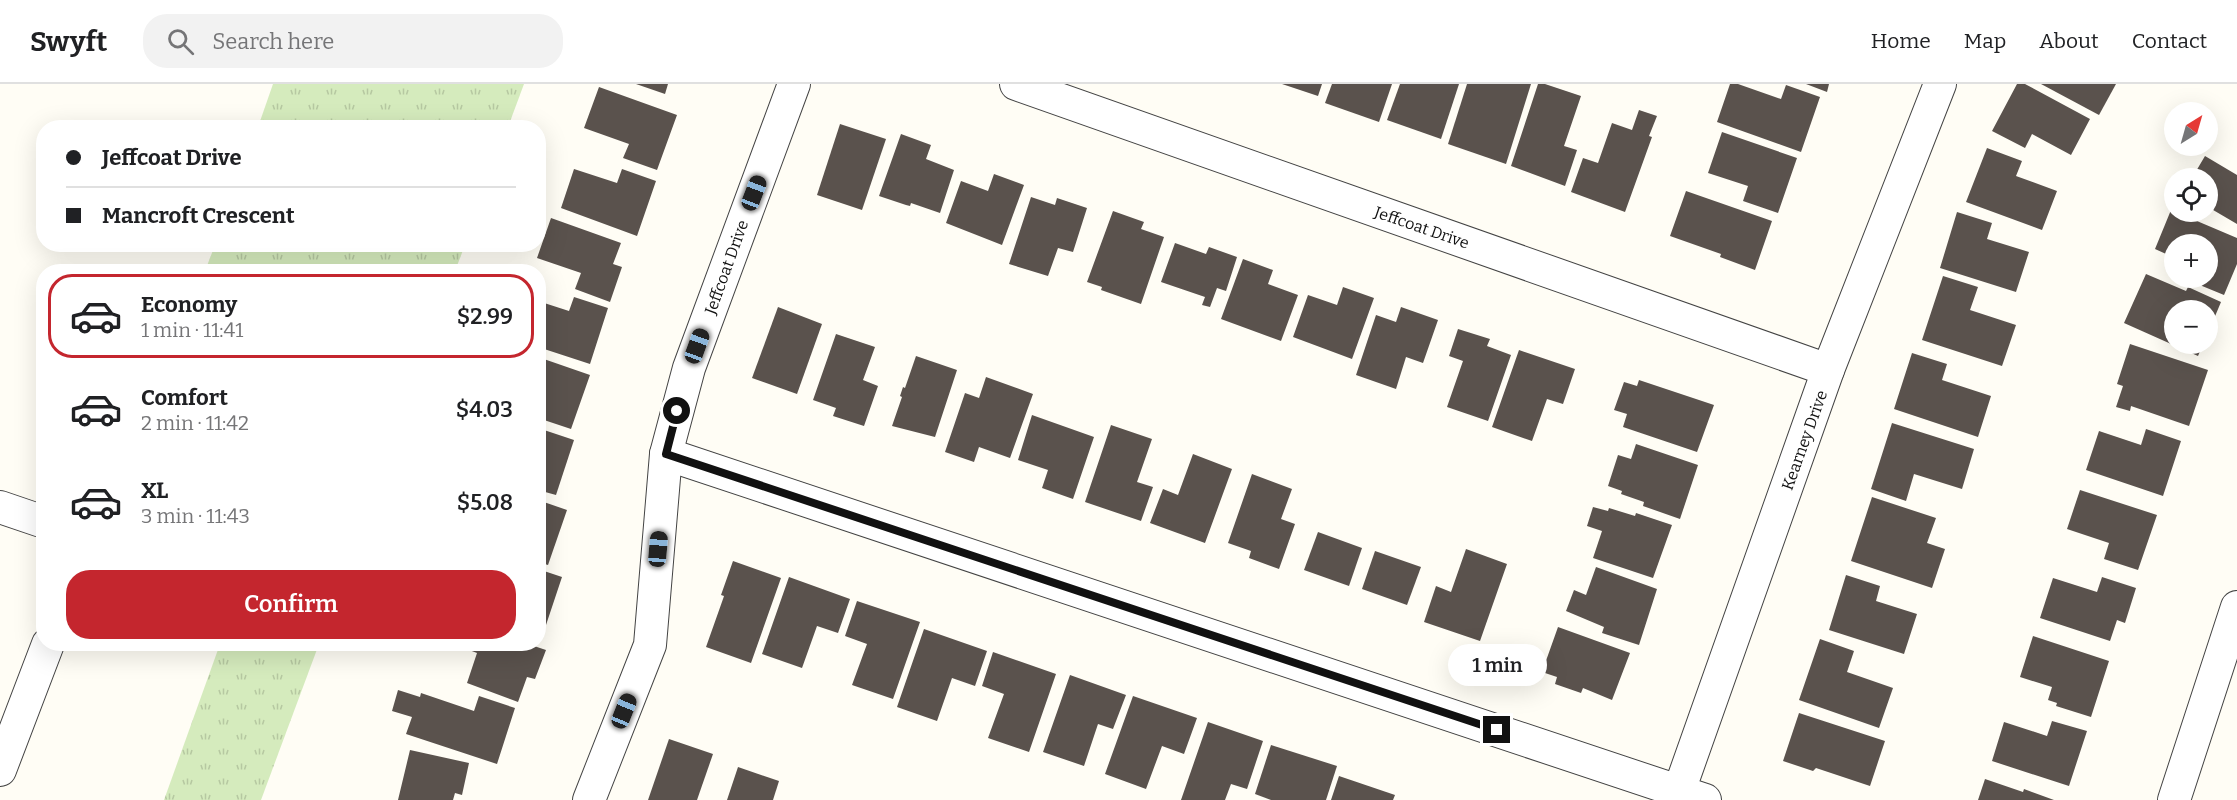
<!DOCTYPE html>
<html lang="en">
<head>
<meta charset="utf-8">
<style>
	:root { --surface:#fff; --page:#f2f2f2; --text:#202124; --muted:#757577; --line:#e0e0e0; --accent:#c4262e }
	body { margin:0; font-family:Bitter,serif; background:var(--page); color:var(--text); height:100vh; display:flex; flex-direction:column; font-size:22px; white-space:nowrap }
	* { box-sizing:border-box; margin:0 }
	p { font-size:20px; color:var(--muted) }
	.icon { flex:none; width:33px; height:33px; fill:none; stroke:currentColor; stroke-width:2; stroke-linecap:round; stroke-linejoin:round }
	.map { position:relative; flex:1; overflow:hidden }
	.drawer { position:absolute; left:36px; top:180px; width:510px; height:387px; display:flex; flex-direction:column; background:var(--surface); border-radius:24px; box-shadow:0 6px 24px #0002 }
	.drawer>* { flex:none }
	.banner { position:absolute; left:36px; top:36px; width:510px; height:132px; border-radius:24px; box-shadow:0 6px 24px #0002; display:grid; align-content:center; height:132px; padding:0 30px; background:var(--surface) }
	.needle { width:39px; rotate:37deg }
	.buttons { position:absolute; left:2164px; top:18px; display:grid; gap:12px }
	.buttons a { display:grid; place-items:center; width:54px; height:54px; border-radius:50%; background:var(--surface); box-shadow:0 6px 24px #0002; font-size:30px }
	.end { position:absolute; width:27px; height:27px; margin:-14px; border:8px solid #111; background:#fff; box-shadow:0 0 0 3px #fff }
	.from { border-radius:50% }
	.bubble { position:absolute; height:42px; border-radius:21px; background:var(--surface); box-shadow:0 6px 24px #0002; font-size:20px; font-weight:600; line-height:42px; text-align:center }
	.car { position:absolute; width:18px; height:36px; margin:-18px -9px; border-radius:8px; box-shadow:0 0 4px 2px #0007; background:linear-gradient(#222 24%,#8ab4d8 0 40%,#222 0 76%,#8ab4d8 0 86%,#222 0) }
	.banner b { display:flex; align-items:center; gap:21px; height:57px; font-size:22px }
	.banner b+b { border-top:2px solid var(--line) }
	.banner i { width:15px; height:15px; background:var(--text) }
	ul { padding:10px 0 0; list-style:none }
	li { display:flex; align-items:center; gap:18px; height:84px; margin:0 12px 9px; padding:0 18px; border:3px solid transparent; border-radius:24px }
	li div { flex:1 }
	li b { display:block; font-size:22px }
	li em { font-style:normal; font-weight:600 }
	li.current { border-color:var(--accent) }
	li>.icon { width:54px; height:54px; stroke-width:1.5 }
	.cta { display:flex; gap:12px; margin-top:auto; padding:12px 30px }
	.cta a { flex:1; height:69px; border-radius:24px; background:var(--accent); color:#fff; font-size:24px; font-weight:600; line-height:69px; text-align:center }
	header { display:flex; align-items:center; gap:36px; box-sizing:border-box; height:84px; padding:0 30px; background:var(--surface); border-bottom:2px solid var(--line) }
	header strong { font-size:28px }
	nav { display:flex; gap:33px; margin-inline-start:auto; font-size:21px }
	.search { width:420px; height:54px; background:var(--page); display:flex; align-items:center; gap:15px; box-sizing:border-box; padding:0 21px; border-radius:24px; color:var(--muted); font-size:22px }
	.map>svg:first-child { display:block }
	.grass { fill:url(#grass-tufts) }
	.building { fill:#5a524d }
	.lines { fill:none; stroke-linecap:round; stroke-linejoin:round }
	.minor-casing { stroke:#444; stroke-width:34 }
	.minor { stroke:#fff; stroke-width:32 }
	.route { stroke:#111; stroke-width:8 }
	.labels { text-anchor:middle; stroke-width:6; stroke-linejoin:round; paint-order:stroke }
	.street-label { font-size:16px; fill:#111; stroke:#fff }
</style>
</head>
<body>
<header>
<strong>Swyft</strong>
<div class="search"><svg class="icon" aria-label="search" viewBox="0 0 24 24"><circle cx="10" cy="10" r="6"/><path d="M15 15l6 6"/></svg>Search here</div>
<nav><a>Home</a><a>Map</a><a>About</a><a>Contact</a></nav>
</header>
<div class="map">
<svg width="2237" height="716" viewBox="0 0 2237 716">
	<defs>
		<pattern id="grass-tufts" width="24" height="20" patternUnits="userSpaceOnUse" patternTransform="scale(1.5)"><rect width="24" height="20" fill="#d5ebbd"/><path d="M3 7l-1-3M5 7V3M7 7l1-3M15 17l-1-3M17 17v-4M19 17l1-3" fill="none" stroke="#b6c8a1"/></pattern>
	</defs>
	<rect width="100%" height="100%" fill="#fffdf5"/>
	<g class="grass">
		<path d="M 273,0 L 524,0 L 508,43 L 258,43 Z"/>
		<path d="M 215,161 L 215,160 L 465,161 L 455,187 L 205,187 Z"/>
		<path d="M 220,560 L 319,560 L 261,716 L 164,716 Z"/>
	</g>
	<g class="building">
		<path d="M 636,0 L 668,0 L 665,10 Z"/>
		<path d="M 1282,0 L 1322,0 L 1318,12 Z"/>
		<path d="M 1332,0 L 1392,0 L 1379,38 L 1325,19 Z"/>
		<path d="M 1400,0 L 1459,0 L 1441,55 L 1387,36 Z"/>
		<path d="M 1467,0 L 1531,0 L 1506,80 L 1448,60 Z"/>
		<path d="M 1538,0 L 1545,0 L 1581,12 L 1564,62 L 1577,66 L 1565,102 L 1511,82 Z"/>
		<path d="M 1730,0 L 1738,0 L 1781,15 L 1786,1 L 1820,13 L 1801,68 L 1717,38 Z"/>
		<path d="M 1806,0 L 1829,0 L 1827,8 Z"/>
		<path d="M 2017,0 L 2025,0 L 2090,35 L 2071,71 L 2032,50 L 2025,64 L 1992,47 Z"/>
		<path d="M 2041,0 L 2116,0 L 2099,31 Z"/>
		<path d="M 599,3 L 677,31 L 657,86 L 623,74 L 629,60 L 584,44 Z"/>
		<path d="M 1639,26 L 1657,32 L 1649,52 L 1652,53 L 1625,128 L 1571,108 L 1583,74 L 1598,79 L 1612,39 L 1632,46 Z"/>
		<path d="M 840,40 L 886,55 L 862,126 L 817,111 Z"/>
		<path d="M 1722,48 L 1797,74 L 1778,129 L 1743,117 L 1748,102 L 1708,89 Z"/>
		<path d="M 901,50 L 931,61 L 926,75 L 954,86 L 940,129 L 911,119 L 910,122 L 906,121 L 879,112 Z"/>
		<path d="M 1987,64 L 2022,77 L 2016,92 L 2057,107 L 2042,146 L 1966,118 Z"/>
		<path d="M 2205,72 L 2237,91 L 2237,140 L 2208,123 L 2208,94 L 2192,94 Z"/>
		<path d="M 574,85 L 617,99 L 622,85 L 656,97 L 637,152 L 561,124 Z"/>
		<path d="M 994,90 L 1024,101 L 1002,161 L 946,139 L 961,97 L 988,107 Z"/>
		<path d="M 1686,107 L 1772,137 L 1755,186 L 1720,173 L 1721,170 L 1670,152 Z"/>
		<path d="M 1031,113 L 1055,121 L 1057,114 L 1087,124 L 1073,168 L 1058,164 L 1048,192 L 1009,180 Z"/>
		<path d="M 2171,126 L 2237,154 L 2237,180 L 2224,211 L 2190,197 L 2192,194 L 2208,194 L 2208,160 L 2175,160 L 2175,174 L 2155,165 Z"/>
		<path d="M 1113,127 L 1144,138 L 1141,145 L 1164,153 L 1141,220 L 1101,206 L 1102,203 L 1087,198 Z"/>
		<path d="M 1957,128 L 1992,139 L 1987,155 L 2029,168 L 2016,208 L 1940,184 Z"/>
		<path d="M 551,134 L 621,159 L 613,180 L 622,183 L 610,218 L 575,205 L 581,189 L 537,174 Z"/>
		<path d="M 1175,159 L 1206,170 L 1209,163 L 1237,173 L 1226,207 L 1217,204 L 1210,223 L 1202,221 L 1205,213 L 1161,198 Z"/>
		<path d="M 1243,175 L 1273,186 L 1268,200 L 1298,211 L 1281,257 L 1221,235 Z"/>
		<path d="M 2146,190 L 2186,207 L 2188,203 L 2221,218 L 2208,249 L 2208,226 L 2175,226 L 2175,260 L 2203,260 L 2198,272 L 2124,239 Z"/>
		<path d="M 1943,192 L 1978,203 L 1970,226 L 2016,241 L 2002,282 L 1922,256 Z"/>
		<path d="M 1343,203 L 1374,214 L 1352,275 L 1293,253 L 1308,211 L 1337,221 Z"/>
		<path d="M 574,213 L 608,224 L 590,280 L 538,263 L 538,217 L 569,227 Z"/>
		<path d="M 778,223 L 822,240 L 797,310 L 752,294 Z"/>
		<path d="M 1401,223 L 1438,236 L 1423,279 L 1406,273 L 1396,305 L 1356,291 L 1376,231 L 1396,238 Z"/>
		<path d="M 1458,245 L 1490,255 L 1487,262 L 1511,271 L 1488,337 L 1447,323 L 1463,277 L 1449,272 Z"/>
		<path d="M 836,250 L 875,263 L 863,296 L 878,302 L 864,342 L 833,332 L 836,324 L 813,316 Z"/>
		<path d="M 2130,260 L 2208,286 L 2189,342 L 2131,322 L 2130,327 L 2116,323 L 2123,302 L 2117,300 Z"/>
		<path d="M 1519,266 L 1575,285 L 1563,320 L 1547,315 L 1532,357 L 1492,343 Z"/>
		<path d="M 1912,269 L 1947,280 L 1942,296 L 1991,312 L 1978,353 L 1894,325 Z"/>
		<path d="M 916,272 L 957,286 L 935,353 L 892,342 L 902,313 L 900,312 L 903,303 L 905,304 Z"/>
		<path d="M 538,273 L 590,291 L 571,345 L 538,334 L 541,318 L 538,318 Z"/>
		<path d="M 986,293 L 1033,310 L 1010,374 L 979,363 L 974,378 L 945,368 L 965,309 L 979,314 Z"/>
		<path d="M 1639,296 L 1714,321 L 1697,368 L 1623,343 L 1627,330 L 1614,326 L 1624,298 L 1637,302 Z"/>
		<path d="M 1032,331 L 1094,353 L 1073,415 L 1042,404 L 1048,386 L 1018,376 Z"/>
		<path d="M 1892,339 L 1974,365 L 1962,405 L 1914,390 L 1906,417 L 1871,405 Z"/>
		<path d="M 1111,341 L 1152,355 L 1137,398 L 1153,403 L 1141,437 L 1085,418 Z"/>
		<path d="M 538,344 L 574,356 L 556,411 L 538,406 Z"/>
		<path d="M 2146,345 L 2181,357 L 2163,412 L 2086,386 L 2099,347 L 2141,361 Z"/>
		<path d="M 1636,360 L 1698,381 L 1680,435 L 1643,422 L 1644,418 L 1621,410 L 1622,407 L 1608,402 L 1618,371 L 1631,375 Z"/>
		<path d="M 1193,370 L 1232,385 L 1205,459 L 1150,439 L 1163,405 L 1178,411 Z"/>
		<path d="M 1252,390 L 1292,405 L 1281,435 L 1295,440 L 1279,485 L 1249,474 L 1251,467 L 1228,459 Z"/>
		<path d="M 2080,406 L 2157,431 L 2138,486 L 2104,475 L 2109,459 L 2067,445 Z"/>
		<path d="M 1872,413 L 1936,434 L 1927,459 L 1945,465 L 1932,504 L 1851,477 Z"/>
		<path d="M 538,416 L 567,426 L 548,481 L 538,478 Z"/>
		<path d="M 1593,423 L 1608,427 L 1609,424 L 1635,432 L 1636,429 L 1672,441 L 1653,494 L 1593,474 L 1602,447 L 1587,442 Z"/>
		<path d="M 1318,448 L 1362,464 L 1349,502 L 1304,486 Z"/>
		<path d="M 1466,465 L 1507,480 L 1480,557 L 1424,538 L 1436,502 L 1451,508 Z"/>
		<path d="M 1375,467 L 1421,483 L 1407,521 L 1362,505 Z"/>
		<path d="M 733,477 L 781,494 L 751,579 L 706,563 L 723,515 L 724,512 L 721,511 Z"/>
		<path d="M 1596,483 L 1657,505 L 1639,561 L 1602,549 L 1604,543 L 1566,527 L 1574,506 L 1586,511 Z"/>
		<path d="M 538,485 L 562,493 L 546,541 L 538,538 Z"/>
		<path d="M 1846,491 L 1880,502 L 1876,517 L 1917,530 L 1904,570 L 1829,546 Z"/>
		<path d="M 789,493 L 850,515 L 838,549 L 817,542 L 802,584 L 762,570 Z"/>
		<path d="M 2102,493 L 2136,504 L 2125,539 L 2117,536 L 2110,557 L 2040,534 L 2053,494 L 2097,508 Z"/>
		<path d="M 857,517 L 920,538 L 893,615 L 852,601 L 867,560 L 845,552 Z"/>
		<path d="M 1558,543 L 1630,569 L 1612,616 L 1583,604 L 1581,609 L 1555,600 L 1557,593 L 1542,588 Z"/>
		<path d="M 924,545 L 987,567 L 975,602 L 952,594 L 937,637 L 897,623 Z"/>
		<path d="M 2033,552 L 2109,577 L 2091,633 L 2056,622 L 2057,619 L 2048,616 L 2052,603 L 2020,593 Z"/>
		<path d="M 1820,555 L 1854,567 L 1847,588 L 1893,604 L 1879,644 L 1799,616 Z"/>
		<path d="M 466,560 L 528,560 L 546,566 L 535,595 L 527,593 L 518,618 L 467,599 L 477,569 L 464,564 Z"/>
		<path d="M 993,568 L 1056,590 L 1029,668 L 988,654 L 1004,610 L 982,602 Z"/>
		<path d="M 1070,591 L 1126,611 L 1113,645 L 1098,640 L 1084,682 L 1043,668 Z"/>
		<path d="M 398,606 L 420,613 L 421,609 L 474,627 L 479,612 L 515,624 L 497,680 L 406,650 L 412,633 L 392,627 Z"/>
		<path d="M 1133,612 L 1197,634 L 1184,670 L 1162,662 L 1146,705 L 1105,690 Z"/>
		<path d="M 1799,629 L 1885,657 L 1870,702 L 1816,684 L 1813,687 L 1783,677 Z"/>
		<path d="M 2052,637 L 2087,647 L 2069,702 L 1992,677 L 2004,638 L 2047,652 Z"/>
		<path d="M 1208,638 L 1263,657 L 1247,705 L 1231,700 L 1225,716 L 1181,716 Z"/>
		<path d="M 669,655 L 713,670 L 697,716 L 648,716 Z"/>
		<path d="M 1271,661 L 1337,682 L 1326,716 L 1271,716 L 1255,710 Z"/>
		<path d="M 410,666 L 469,679 L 462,711 L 455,709 L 453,716 L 398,716 Z"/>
		<path d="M 738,683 L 779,697 L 773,716 L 727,716 Z"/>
		<path d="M 1339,692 L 1395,711 L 1393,716 L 1331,716 Z"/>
		<path d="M 1985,695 L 2023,708 L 2024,705 L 2054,716 L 1978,716 Z"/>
	</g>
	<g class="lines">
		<defs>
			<g id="minor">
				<path d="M 1016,0 L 1828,286"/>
				<path d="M 666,370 L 1705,716"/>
				<path d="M 0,423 L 44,438"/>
				<path d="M 0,686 L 48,560"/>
				<path d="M 589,716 L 650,561 L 666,370 L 689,284 L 794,0"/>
				<path d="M 1680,716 L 1679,707 L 1828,286 L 1940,0"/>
				<path d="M 2174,716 L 2237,523"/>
			</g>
		</defs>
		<use href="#minor" class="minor-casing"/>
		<use href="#minor" class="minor"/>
	</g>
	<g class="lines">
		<path class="route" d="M 677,327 L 666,370 L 1497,646"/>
	</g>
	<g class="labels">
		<g class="street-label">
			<text transform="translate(1422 143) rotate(19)" y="6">Jeffcoat Drive</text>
			<text transform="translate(726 183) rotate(-70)" y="6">Jeffcoat Drive</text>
			<text transform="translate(1804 356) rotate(-70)" y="6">Kearney Drive</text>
		</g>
	</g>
</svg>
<div class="buttons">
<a><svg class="needle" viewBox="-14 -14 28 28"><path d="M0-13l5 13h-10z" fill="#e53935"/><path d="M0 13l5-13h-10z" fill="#757577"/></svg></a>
<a><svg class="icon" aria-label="locate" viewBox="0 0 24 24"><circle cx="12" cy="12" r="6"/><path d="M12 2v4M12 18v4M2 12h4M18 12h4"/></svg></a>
<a>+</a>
<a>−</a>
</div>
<i class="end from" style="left:677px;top:327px"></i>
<i class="end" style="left:1497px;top:646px"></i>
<div class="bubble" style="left:1448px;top:560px;width:99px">1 min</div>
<i class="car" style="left:754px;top:109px;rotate:21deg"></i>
<i class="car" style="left:697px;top:262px;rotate:20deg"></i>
<i class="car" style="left:658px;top:465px;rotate:5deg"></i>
<i class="car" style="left:624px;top:627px;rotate:22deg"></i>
<div class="banner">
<b><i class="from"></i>Jeffcoat Drive</b>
<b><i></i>Mancroft Crescent</b>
</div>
<section class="drawer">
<ul>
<li class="current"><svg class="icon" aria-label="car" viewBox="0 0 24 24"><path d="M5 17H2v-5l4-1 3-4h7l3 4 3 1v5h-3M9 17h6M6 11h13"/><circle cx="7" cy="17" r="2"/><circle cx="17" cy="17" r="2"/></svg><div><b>Economy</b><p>1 min · 11:41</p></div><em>$2.99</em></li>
<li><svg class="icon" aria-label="car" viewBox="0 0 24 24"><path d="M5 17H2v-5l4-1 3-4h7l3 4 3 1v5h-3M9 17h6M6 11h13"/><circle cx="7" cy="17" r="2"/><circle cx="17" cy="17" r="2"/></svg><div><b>Comfort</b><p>2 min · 11:42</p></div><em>$4.03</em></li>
<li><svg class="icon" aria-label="car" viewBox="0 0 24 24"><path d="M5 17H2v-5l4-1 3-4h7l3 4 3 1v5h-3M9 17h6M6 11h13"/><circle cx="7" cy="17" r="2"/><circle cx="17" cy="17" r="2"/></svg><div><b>XL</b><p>3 min · 11:43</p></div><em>$5.08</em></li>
</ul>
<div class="cta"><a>Confirm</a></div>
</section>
</div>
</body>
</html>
